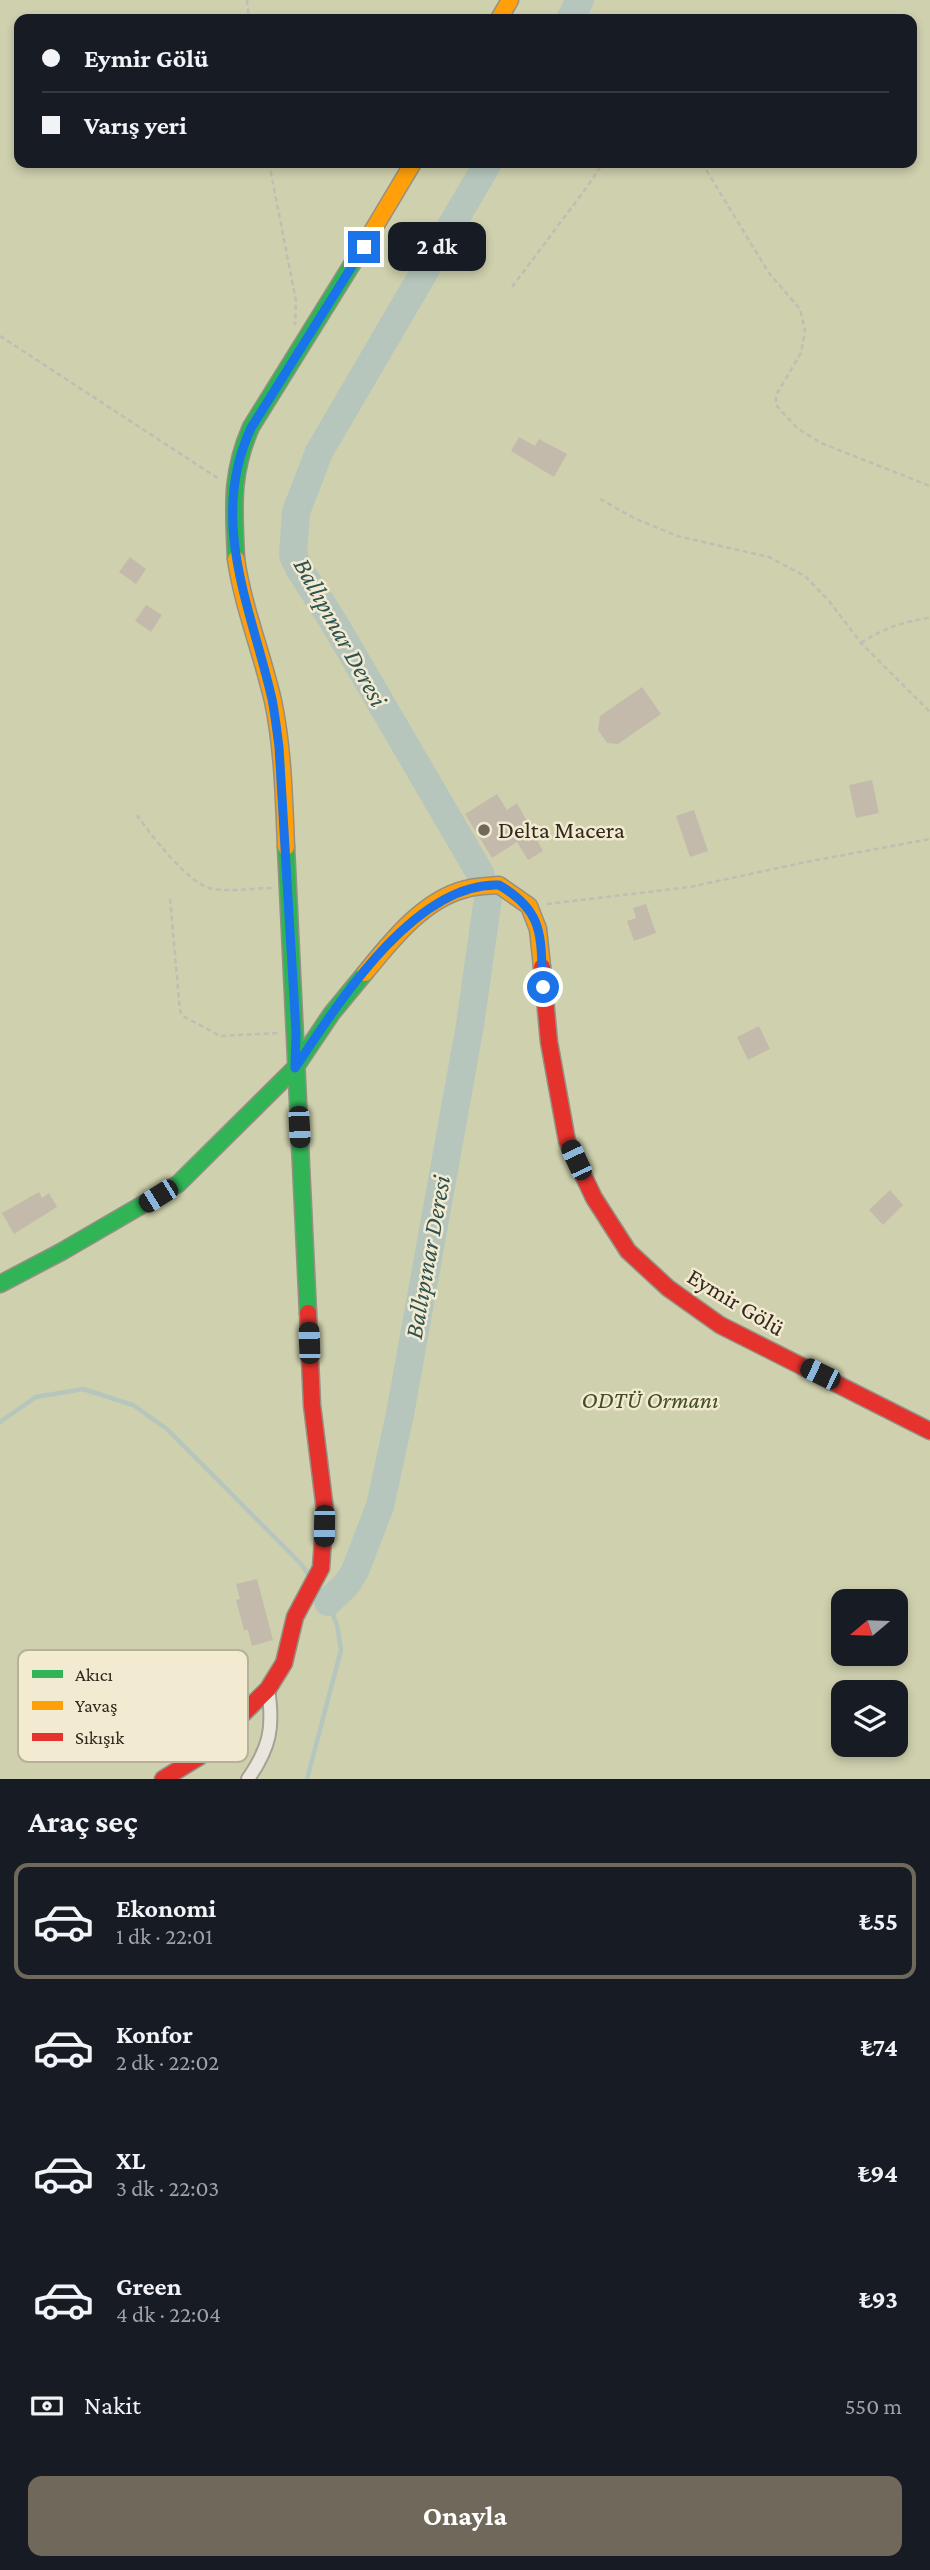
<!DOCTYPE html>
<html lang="tr">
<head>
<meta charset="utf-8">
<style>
	:root { --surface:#171b24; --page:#20242c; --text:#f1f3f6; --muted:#9ea1a6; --line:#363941; --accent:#70685b }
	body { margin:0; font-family:"Crimson Pro",serif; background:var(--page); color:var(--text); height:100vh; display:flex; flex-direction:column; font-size:26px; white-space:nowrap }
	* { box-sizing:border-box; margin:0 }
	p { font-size:23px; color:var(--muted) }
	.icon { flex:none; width:38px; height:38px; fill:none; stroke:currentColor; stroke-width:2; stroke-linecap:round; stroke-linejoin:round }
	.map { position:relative; height:1779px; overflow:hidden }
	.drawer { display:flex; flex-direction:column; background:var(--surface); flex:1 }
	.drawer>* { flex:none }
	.top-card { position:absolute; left:14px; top:14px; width:903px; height:154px; border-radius:14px; box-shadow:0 4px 10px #0003; display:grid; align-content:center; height:154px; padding:0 28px; background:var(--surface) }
	.needle { width:46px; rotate:251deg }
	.tools { position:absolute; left:831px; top:1589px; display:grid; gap:14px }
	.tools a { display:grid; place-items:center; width:77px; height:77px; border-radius:14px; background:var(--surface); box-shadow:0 4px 10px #0003; font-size:35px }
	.end { position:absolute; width:32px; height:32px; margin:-16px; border:9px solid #1a73e8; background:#fff; box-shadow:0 0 0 4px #fff }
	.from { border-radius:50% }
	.bubble { position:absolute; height:49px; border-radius:14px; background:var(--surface); box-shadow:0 4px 10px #0003; font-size:23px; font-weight:700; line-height:49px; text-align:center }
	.car { position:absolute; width:21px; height:42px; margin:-21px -10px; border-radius:9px; box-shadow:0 0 5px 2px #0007; background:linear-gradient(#222 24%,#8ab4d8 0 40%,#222 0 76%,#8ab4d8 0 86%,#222 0) }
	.top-card b { display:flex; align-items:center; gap:24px; height:66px; font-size:26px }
	.top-card b+b { border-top:2px solid var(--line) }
	.top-card i { width:18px; height:18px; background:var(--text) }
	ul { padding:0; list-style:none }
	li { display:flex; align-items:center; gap:21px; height:116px; margin:0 14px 10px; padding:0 14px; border:4px solid transparent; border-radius:14px }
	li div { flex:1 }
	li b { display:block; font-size:26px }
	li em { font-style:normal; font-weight:700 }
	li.on { border-color:var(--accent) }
	li>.icon { width:63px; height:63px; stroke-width:1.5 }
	h2 { padding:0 28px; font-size:32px; line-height:84px }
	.pay { display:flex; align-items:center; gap:18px; height:77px; padding:0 28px; font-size:26px }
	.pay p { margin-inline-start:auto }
	.action { display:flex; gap:14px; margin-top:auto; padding:14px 28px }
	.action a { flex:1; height:80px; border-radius:14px; background:var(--accent); color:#fff; font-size:28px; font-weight:700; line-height:80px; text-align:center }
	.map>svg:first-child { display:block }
	.green { fill:#ced0ae; fill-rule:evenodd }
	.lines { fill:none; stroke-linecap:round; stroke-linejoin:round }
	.stream { stroke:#b6c6bd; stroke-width:4.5 }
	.river { stroke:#b6c6bd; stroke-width:28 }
	.building { fill:#c4baac }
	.street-casing { stroke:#a6a195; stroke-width:16 }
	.fast-casing { stroke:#969084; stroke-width:19 }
	.slow-casing { stroke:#969084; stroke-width:19 }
	.jam-casing { stroke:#969084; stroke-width:19 }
	.path { stroke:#c2bdb4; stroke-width:2.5; stroke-dasharray:5 3.5; stroke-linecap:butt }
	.street { stroke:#eae6dd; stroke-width:12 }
	.fast { stroke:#30b455; stroke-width:16 }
	.slow { stroke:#ff9f0a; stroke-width:16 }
	.jam { stroke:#e5322d; stroke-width:16 }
	.route { stroke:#1a73e8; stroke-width:9 }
	.poi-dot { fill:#70685b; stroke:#f2ead1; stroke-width:2.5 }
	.labels { text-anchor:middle; stroke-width:5; stroke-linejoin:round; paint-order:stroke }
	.poi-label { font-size:24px; fill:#33291e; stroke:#f2ead1; text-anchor:start }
	.street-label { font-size:24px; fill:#33291e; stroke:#f2ead1 }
	.park-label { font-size:24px; font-style:italic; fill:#424e26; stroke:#f2ead1 }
	.water-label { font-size:26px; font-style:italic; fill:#2e5251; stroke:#f2ead1 }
	.key { fill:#f2ead1; stroke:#b9b09b; stroke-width:2 }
	.key-label { font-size:19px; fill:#33291e }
</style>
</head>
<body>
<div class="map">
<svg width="930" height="1779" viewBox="0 0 930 1779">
	<rect width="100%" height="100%" fill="#e1dccb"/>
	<path class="green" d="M 0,0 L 930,0 L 930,1779 L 0,1779 ZM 19,19 L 912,19 L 912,163 L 19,163 ZM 844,1601 L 896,1601 L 896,1654 L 844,1654 ZM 844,1692 L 896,1692 L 896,1745 L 844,1745 Z"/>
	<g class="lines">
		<g class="stream">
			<path d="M 0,1422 L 36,1397 L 83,1389 L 133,1405 L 167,1429 L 302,1565 L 310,1577"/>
			<path d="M 307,1779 L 341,1650 L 337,1625 L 328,1602 L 317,1587"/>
		</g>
		<g class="river">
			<path d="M 570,19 L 580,0"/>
			<path d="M 481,875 L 333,621 L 300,570 L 293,555 L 296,512 L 319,452 L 488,163"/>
			<path d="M 328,1602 L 346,1585 L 355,1571 L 380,1506 L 400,1414 L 470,1025 L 488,898"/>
		</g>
	</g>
	<g class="building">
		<path d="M 519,437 L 535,446 L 539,439 L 567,454 L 554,477 L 511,451 Z"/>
		<path d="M 130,557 L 146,569 L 136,584 L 119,572 Z"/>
		<path d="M 146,605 L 162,615 L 151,632 L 135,621 Z"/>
		<path d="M 642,687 L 661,714 L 618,744 L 607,743 L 598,730 L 600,716 Z"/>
		<path d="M 872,780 L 879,813 L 856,818 L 849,785 Z"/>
		<path d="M 497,794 L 507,810 L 517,803 L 543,851 L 528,860 L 517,842 L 492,858 L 465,814 Z"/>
		<path d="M 694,810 L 708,851 L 690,857 L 676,816 Z"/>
		<path d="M 646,904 L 656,933 L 634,941 L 627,921 L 636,918 L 633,908 Z"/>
		<path d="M 759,1026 L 770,1049 L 748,1060 L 737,1037 Z"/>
		<path d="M 890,1190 L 903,1205 L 883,1225 L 869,1210 Z"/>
		<path d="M 39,1192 L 42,1198 L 49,1193 L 57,1207 L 14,1234 L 2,1213 Z"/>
		<path d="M 257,1579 L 273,1640 L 252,1646 L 248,1630 L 244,1630 L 236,1600 L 240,1599 L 236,1584 Z"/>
	</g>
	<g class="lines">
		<defs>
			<path id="street" d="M 248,1779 C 270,1747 274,1728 268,1689"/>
			<g id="fast">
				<path d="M 236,559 C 234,508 230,475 251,427 L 364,245"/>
				<path d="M 286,847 L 308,1313"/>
				<path d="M 0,1284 L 61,1252 L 178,1184 L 295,1068 L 332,1013 L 365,973"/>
			</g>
			<g id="slow">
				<path d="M 499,19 L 510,0"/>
				<path d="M 364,245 L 413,163"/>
				<path d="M 236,559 C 243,607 262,653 273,701 C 283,748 284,799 286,847"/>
				<path d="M 365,973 C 391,941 424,899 466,889 C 476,886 488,886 499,885 L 529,906 L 538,929 L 542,967"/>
			</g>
			<g id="jam">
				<path d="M 542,967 L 549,1042 L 567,1141 L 594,1198 L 628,1251 L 668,1288 L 720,1325 L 930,1431"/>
				<path d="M 163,1779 L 199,1757 L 268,1689 L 284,1663 L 295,1617 L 321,1568 L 325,1510 L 312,1405 L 308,1313"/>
			</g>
		</defs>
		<use href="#street" class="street-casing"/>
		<use href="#fast" class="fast-casing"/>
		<use href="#slow" class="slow-casing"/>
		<use href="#jam" class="jam-casing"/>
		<g class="path">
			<path d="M 247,0 L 249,19"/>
			<path d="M 269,163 L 296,301 L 295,325"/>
			<path d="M 702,163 L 769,273 L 800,309 L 805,330 L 801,353 L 776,395 L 776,405 L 797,428 L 821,443 L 930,486"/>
			<path d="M 512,287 L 587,187 L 603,163"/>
			<path d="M 0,336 L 219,479"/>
			<path d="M 600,499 L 634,518 L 677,536 L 769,557 L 805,576 L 829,601 L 861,643 L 930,712"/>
			<path d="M 861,643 C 882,629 904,621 930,618"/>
			<path d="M 137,815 C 150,834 190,886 213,889 C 232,892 254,888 273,888"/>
			<path d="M 170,899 L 180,1011 L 183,1016 L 220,1036 L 278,1033"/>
			<path d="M 547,904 L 690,887 L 806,862 L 930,839"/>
		</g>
		<use href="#street" class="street"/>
		<use href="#fast" class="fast"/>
		<use href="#slow" class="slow"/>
		<use href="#jam" class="jam"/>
	</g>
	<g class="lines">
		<path class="route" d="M 364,247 L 251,428 C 208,521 251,607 272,699 C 275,715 277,731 279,747 L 296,1032 L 295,1068 C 337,1005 414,882 499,885 C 546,912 540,938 543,987"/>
	</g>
	<circle class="poi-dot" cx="484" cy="830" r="7"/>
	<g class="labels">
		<g class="poi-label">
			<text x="498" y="838">Delta Macera</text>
		</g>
		<g class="street-label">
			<text transform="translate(736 1302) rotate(31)" y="8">Eymir Gölü</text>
		</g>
		<g class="park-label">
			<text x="650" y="1408">ODTÜ Ormanı</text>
		</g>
		<g class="water-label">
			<text transform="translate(341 632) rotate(61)" y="9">Ballıpınar Deresi</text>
			<text transform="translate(427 1257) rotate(-80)" y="9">Ballıpınar Deresi</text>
		</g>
	</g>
	<rect x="18" y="1650" width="230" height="112" rx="10" class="key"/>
	<rect x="32" y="1670" width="31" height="8" fill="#30b455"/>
	<rect x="32" y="1701" width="31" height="9" fill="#ff9f0a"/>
	<rect x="32" y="1733" width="31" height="8" fill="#e5322d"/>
	<g class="key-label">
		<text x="75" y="1681">Akıcı</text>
		<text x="75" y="1712">Yavaş</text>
		<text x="75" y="1744">Sıkışık</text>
	</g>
</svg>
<div class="tools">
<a><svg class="needle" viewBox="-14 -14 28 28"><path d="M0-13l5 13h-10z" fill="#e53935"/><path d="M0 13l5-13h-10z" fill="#9ea1a6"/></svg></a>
<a><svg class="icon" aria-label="layers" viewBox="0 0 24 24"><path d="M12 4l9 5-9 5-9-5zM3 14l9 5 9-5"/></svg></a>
</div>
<i class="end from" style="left:543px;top:987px"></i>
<i class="end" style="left:364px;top:247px"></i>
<div class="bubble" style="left:388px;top:222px;width:98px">2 dk</div>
<i class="car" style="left:299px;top:1127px;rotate:177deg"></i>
<i class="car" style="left:576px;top:1160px;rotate:335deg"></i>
<i class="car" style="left:158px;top:1196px;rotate:238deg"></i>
<i class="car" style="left:309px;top:1343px;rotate:358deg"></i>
<i class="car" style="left:820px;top:1374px;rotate:296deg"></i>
<i class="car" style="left:324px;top:1526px;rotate:181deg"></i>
<div class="top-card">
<b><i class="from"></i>Eymir Gölü</b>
<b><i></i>Varış yeri</b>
</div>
</div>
<section class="drawer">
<h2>Araç seç</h2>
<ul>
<li class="on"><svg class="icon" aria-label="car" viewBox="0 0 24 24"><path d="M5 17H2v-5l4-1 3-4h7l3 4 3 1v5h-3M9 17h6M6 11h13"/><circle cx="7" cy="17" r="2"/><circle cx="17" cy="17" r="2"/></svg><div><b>Ekonomi</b><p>1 dk · 22:01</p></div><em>₺55</em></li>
<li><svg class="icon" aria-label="car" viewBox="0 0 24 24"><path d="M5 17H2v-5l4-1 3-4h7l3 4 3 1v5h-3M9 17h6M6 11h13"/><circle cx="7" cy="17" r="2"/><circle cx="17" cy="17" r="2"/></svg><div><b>Konfor</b><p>2 dk · 22:02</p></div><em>₺74</em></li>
<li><svg class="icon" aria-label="car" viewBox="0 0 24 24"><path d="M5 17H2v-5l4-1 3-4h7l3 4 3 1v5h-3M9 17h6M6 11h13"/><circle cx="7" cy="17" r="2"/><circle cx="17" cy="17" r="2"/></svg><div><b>XL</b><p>3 dk · 22:03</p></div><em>₺94</em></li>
<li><svg class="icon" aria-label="car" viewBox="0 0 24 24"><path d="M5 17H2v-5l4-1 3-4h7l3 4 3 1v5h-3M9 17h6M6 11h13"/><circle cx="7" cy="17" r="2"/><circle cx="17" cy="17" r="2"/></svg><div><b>Green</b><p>4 dk · 22:04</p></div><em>₺93</em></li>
</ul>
<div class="pay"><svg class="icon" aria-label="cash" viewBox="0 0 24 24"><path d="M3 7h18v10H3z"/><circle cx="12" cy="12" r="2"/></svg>Nakit<p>550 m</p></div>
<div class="action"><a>Onayla</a></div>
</section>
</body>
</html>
